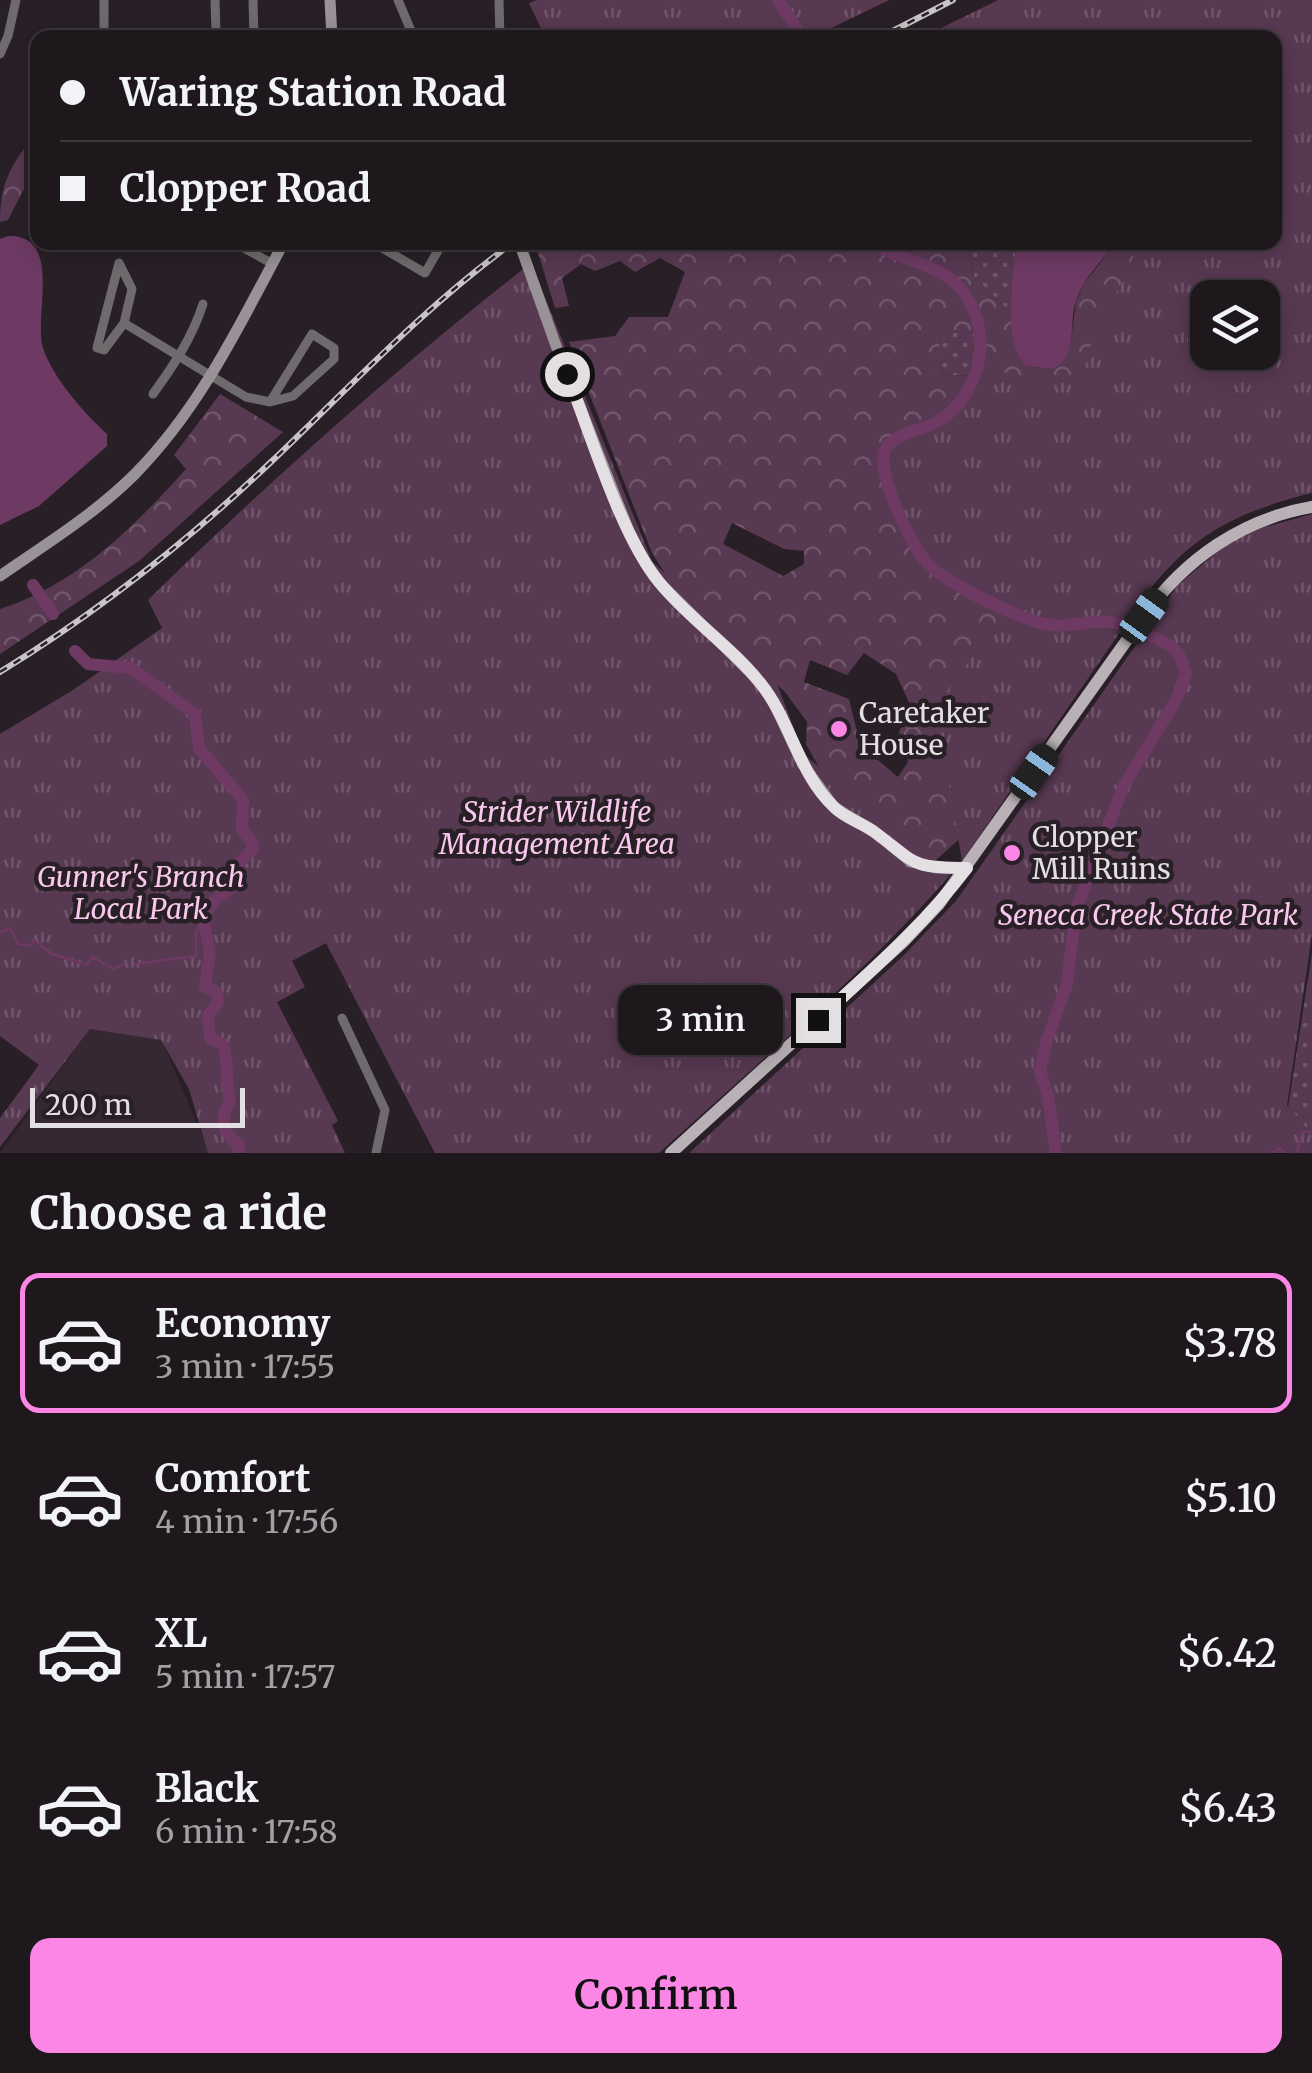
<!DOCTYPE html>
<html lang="en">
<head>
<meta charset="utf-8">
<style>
	:root { --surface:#1e181c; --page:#262125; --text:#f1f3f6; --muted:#a1a0a3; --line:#3c373b; --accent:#fb86e5 }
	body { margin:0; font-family:Merriweather,serif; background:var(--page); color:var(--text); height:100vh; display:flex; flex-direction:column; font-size:38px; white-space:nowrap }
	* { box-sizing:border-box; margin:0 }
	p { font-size:32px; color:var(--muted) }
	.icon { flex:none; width:55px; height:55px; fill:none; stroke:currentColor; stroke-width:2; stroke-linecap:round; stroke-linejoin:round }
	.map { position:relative; height:1153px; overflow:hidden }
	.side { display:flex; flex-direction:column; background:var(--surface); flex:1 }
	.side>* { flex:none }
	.banner { position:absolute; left:30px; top:30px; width:1252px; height:220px; border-radius:20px; box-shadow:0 5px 25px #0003,0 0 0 2px var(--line); display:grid; align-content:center; height:220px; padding:0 30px; background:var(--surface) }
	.controls { position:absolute; left:1190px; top:280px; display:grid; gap:20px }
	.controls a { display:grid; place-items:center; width:90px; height:90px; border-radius:20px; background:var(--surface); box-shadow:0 5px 25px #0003,0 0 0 2px var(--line); font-size:50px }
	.scale { position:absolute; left:30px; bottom:25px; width:215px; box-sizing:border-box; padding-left:10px; border:5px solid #e4dfe2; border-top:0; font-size:28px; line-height:35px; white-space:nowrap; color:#e4dfe2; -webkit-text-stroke:8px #282026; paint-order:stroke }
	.end { position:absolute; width:45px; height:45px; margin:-22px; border:12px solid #e4dfe2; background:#111; box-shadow:0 0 0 5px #111 }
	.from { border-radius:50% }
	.bubble { position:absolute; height:70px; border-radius:20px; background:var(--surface); box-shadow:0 5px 25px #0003,0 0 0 2px var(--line); font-size:32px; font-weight:600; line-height:70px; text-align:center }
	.car { position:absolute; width:30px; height:60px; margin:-30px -15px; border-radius:12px; box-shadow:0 0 8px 2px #0007; background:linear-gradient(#222 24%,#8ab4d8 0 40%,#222 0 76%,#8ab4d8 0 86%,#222 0) }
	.banner b { display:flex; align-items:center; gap:35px; height:95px; font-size:38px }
	.banner b+b { border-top:2px solid var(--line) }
	.banner i { width:25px; height:25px; background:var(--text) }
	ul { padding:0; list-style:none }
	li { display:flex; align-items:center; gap:30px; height:140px; margin:0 20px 15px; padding:0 10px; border:5px solid transparent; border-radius:20px }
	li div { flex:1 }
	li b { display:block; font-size:38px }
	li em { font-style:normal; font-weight:600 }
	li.selected { border-color:var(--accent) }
	li>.icon { width:90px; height:90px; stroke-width:1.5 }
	h2 { padding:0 30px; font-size:45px; line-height:120px }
	.action { display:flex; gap:20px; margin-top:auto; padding:20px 30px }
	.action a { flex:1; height:115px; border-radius:20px; background:var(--accent); color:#111; font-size:40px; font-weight:600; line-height:115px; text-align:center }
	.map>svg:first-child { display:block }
	.built { fill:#352832 }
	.grass { fill:url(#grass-dots) }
	.forest { fill:url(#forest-crowns); fill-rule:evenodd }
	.park { fill:url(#park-tufts); fill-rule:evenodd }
	.water { fill:#6e3a64 }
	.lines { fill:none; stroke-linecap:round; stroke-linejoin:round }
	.stream { stroke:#6e3a64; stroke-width:2.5 }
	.river { stroke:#6e3a64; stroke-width:12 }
	.street { stroke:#6e6a6d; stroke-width:9 }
	.secondary { stroke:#999297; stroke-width:11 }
	.primary { stroke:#bab1b7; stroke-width:12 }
	.rail-casing { stroke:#c9c4c7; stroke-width:6 }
	.rail { stroke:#282026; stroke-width:2.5; stroke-dasharray:8; stroke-linecap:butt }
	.route { stroke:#e4dfe2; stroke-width:12 }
	.poi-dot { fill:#fb86e5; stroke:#282026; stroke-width:4 }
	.labels { text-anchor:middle; stroke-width:9; stroke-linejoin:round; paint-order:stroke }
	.poi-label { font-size:28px; fill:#e4dfe2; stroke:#282026; text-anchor:start }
	.park-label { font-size:28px; font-style:italic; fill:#fac8ee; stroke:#282026 }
</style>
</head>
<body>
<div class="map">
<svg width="1312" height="1153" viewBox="0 0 1312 1153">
	<defs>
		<pattern id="grass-dots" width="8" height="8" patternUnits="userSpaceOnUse" patternTransform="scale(2.5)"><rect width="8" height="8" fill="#583952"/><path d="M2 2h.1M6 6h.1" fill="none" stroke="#70556b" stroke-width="1.8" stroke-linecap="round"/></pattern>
		<pattern id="forest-crowns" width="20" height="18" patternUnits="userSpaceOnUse" patternTransform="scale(2.5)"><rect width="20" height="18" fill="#583952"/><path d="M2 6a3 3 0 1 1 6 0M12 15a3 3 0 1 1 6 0" fill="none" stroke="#70556b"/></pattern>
		<pattern id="park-tufts" width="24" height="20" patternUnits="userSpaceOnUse" patternTransform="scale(2.5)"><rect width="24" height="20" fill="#583952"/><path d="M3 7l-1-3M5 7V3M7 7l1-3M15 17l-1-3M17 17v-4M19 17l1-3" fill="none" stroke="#70556b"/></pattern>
	</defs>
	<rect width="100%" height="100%" fill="#282026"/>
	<path class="built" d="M 90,1029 L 162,1040 L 209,1153 L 0,1153 Z"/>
	<g class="grass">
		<path d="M 968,243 L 1016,243 L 1012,314 L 974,277 Z"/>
		<path d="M 941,332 L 980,333 L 982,353 L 975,376 L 934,374 Z"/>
		<path d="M 1312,953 L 1312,1153 L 1281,1153 Z"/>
	</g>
	<g class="forest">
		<path d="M 24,149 L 24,189 L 8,220 L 0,222 C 0,192 6,173 24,149 Z"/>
		<path d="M 535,243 L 968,243 L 974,277 L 1012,314 L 1012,332 L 1026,366 L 1052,369 L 1071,340 L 1076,301 L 1084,284 L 1115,243 L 1249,243 L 1208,298 L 1171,562 L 1120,626 L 978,822 L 936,860 L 917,859 L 832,791 L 806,744 L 807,722 L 785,692 L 676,591 L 652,553 L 569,342 L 615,336 L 629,317 L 668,317 L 685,272 L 660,258 L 635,272 L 620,261 L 595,271 L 581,264 L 562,278 L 569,306 L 555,308 ZM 941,333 L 980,333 L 982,353 L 974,376 L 935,374 ZM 732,523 L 784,549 L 804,551 L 804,564 L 783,576 L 723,544 ZM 864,653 L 896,674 L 911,707 L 899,732 L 908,762 L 898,777 L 878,760 L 867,757 L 858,736 L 849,699 L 804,682 L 810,660 L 847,675 Z"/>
		<path d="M 220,394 L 283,432 L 139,561 L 0,654 L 0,609 C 77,584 133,528 186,469 L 174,455 Z"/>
	</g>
	<g class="park">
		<path d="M 537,0 L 889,0 L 813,37 L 545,37 L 529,3 Z"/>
		<path d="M 998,0 L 1312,0 L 1312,493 C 1240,511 1193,533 1147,593 L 962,861 C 872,968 762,1059 659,1153 L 435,1153 L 326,943 L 292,961 L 305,987 L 277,1002 L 338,1121 L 332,1125 L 345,1153 L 208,1153 L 189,1089 L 161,1040 L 90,1029 L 0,1147 L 0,1118 L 39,1065 L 0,1036 L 0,734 L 73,690 L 162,628 L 148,600 C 270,480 397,368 531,263 L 652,561 L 775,678 L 803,753 L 929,866 L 962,861 L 936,706 L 1004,614 L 916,557 L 877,447 L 899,426 L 939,418 L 977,368 L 1080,385 L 1091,345 L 1140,243 L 1275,242 L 1275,38 L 923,37 ZM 1208,298 L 1262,298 L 1262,352 L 1208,352 Z"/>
		<path d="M 1312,514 L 1312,934 L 1287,1105 L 1312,1134 L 1312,1153 L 689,1153 L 903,956 L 956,901 L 1178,585 L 1228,543 L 1258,529 Z"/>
	</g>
	<g class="water">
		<path d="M 8,236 C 64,234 33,318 43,348 C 53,378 83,412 107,434 L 107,446 L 39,506 L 0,525 L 0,239 Z"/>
		<path d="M 1073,243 L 1115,243 C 1101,262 1082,280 1075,304 C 1069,326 1078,358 1052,369 L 1026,366 C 1001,343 1014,274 1016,243 Z"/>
	</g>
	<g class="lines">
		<g class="stream">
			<path d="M 0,932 L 10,928 L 18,944 L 30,946 L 34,940 L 52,954 L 87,965 L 93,957 L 113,969 L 124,964"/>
			<path d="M 136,964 L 196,956 L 196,931 L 202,924"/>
			<path d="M 1272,1153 L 1280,1148 L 1284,1153"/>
			<path d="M 1297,1153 L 1302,1132 L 1312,1132"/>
		</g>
		<g class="river">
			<path d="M 778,0 L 803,38"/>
			<path d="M 874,242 C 900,263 936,261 960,288 C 995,328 983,392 940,420 C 925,431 897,431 886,448 C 873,468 912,548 928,564 C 949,585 1021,620 1050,625 C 1070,628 1091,619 1110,622 C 1125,624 1170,641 1178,653 C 1182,659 1184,668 1186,674 L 1176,700 L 1124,785 L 1076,910 L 1067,984 L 1046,1043 L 1040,1071 L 1048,1096 L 1056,1153"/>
			<path d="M 33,585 L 53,614"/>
			<path d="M 75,651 L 88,664 L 131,668 L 195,714 L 199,748 L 243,800 L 242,830 L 252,842 L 253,849 L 239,863 L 238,883 L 215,900 L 203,917 L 210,953 L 205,987 L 217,993 L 218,1003 L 208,1015 L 210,1039 L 223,1044 C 229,1064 225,1081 230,1100 C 220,1120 221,1131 239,1145 L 238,1153"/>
		</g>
		<g class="street">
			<path d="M 215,0 L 216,33 L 245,38"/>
			<path d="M 253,0 L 254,38"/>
			<path d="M 398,0 L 414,38"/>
			<path d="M 499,0 L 500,38"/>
			<path d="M 104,38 L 104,0"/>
			<path d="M 0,54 L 8,36 L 16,0"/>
			<path d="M 233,242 L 273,264"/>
			<path d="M 372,242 L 425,273 L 443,242"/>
			<path d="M 124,323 L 132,289 L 119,263 L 97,348 L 104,350 L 124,323 L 246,397 L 270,402 L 312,334 L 334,348 L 334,359 L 293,396 L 270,402"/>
			<path d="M 153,394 C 174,365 192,338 203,304"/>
			<path d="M 342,1018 L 385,1110 L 376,1153"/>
		</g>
		<g class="secondary">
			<path d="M 330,0 L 332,38"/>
			<path d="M 519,242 L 555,343 L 629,531 L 646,564 L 660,583 L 761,683 L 774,704 L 802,763 L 834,807 L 875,832 L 911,862 L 936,868 L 967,868"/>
			<path d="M 0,576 C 46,544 95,514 135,474 C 201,407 240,324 284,242"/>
		</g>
		<path class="primary" d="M 671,1153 L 903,942 L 939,904 L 1144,616 C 1185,559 1242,519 1312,507"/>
		<defs>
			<g id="rail">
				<path d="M 879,38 L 953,0"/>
				<path d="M 0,672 C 98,612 188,541 271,462 C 350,387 425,306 514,242"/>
			</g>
		</defs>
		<use href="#rail" class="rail-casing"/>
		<use href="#rail" class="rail"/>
	</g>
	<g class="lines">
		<path class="route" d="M 567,374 C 591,434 620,534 659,582 C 689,619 731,646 761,684 C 791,721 798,773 834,807 C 845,818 860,822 873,831 C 917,863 908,868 967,868 C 924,925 871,971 818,1020"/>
	</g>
	<g class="poi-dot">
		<circle cx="839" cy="729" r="10"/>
		<circle cx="1012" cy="853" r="10"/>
	</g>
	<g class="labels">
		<g class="poi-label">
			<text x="859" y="723">Caretaker<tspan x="859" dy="32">House</tspan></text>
			<text x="1032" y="847">Clopper<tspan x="1032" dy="32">Mill Ruins</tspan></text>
		</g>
		<g class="park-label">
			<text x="557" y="822">Strider Wildlife<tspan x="557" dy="32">Management Area</tspan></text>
			<text x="141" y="887">Gunner's Branch<tspan x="141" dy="32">Local Park</tspan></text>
			<text x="1148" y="925">Seneca Creek State Park</text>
		</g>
	</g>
</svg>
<div class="controls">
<a><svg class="icon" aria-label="layers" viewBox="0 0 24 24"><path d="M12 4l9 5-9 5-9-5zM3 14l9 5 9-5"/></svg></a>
</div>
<div class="scale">200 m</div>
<i class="end from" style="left:567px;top:374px"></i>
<i class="end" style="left:818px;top:1020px"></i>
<div class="bubble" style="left:618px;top:985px;width:165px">3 min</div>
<i class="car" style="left:1144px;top:616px;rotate:36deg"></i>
<i class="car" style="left:1034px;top:772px;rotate:35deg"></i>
<div class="banner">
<b><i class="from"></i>Waring Station Road</b>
<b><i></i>Clopper Road</b>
</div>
</div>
<section class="side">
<h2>Choose a ride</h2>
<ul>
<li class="selected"><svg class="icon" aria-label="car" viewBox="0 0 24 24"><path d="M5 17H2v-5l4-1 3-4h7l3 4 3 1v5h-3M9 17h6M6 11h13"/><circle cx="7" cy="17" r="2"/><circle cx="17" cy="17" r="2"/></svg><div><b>Economy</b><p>3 min · 17:55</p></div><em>$3.78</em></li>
<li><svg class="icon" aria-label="car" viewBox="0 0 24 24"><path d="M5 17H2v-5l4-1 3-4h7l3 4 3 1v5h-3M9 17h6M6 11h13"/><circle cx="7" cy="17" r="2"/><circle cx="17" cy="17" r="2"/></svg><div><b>Comfort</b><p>4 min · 17:56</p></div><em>$5.10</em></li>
<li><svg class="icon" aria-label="car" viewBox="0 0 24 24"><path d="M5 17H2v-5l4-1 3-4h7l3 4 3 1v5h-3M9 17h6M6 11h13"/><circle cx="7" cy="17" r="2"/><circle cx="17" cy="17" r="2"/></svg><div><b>XL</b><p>5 min · 17:57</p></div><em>$6.42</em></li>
<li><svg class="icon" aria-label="car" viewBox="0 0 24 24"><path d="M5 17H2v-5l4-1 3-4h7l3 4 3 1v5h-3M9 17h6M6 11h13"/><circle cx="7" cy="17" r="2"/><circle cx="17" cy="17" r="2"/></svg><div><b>Black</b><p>6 min · 17:58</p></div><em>$6.43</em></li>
</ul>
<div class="action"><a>Confirm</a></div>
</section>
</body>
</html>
